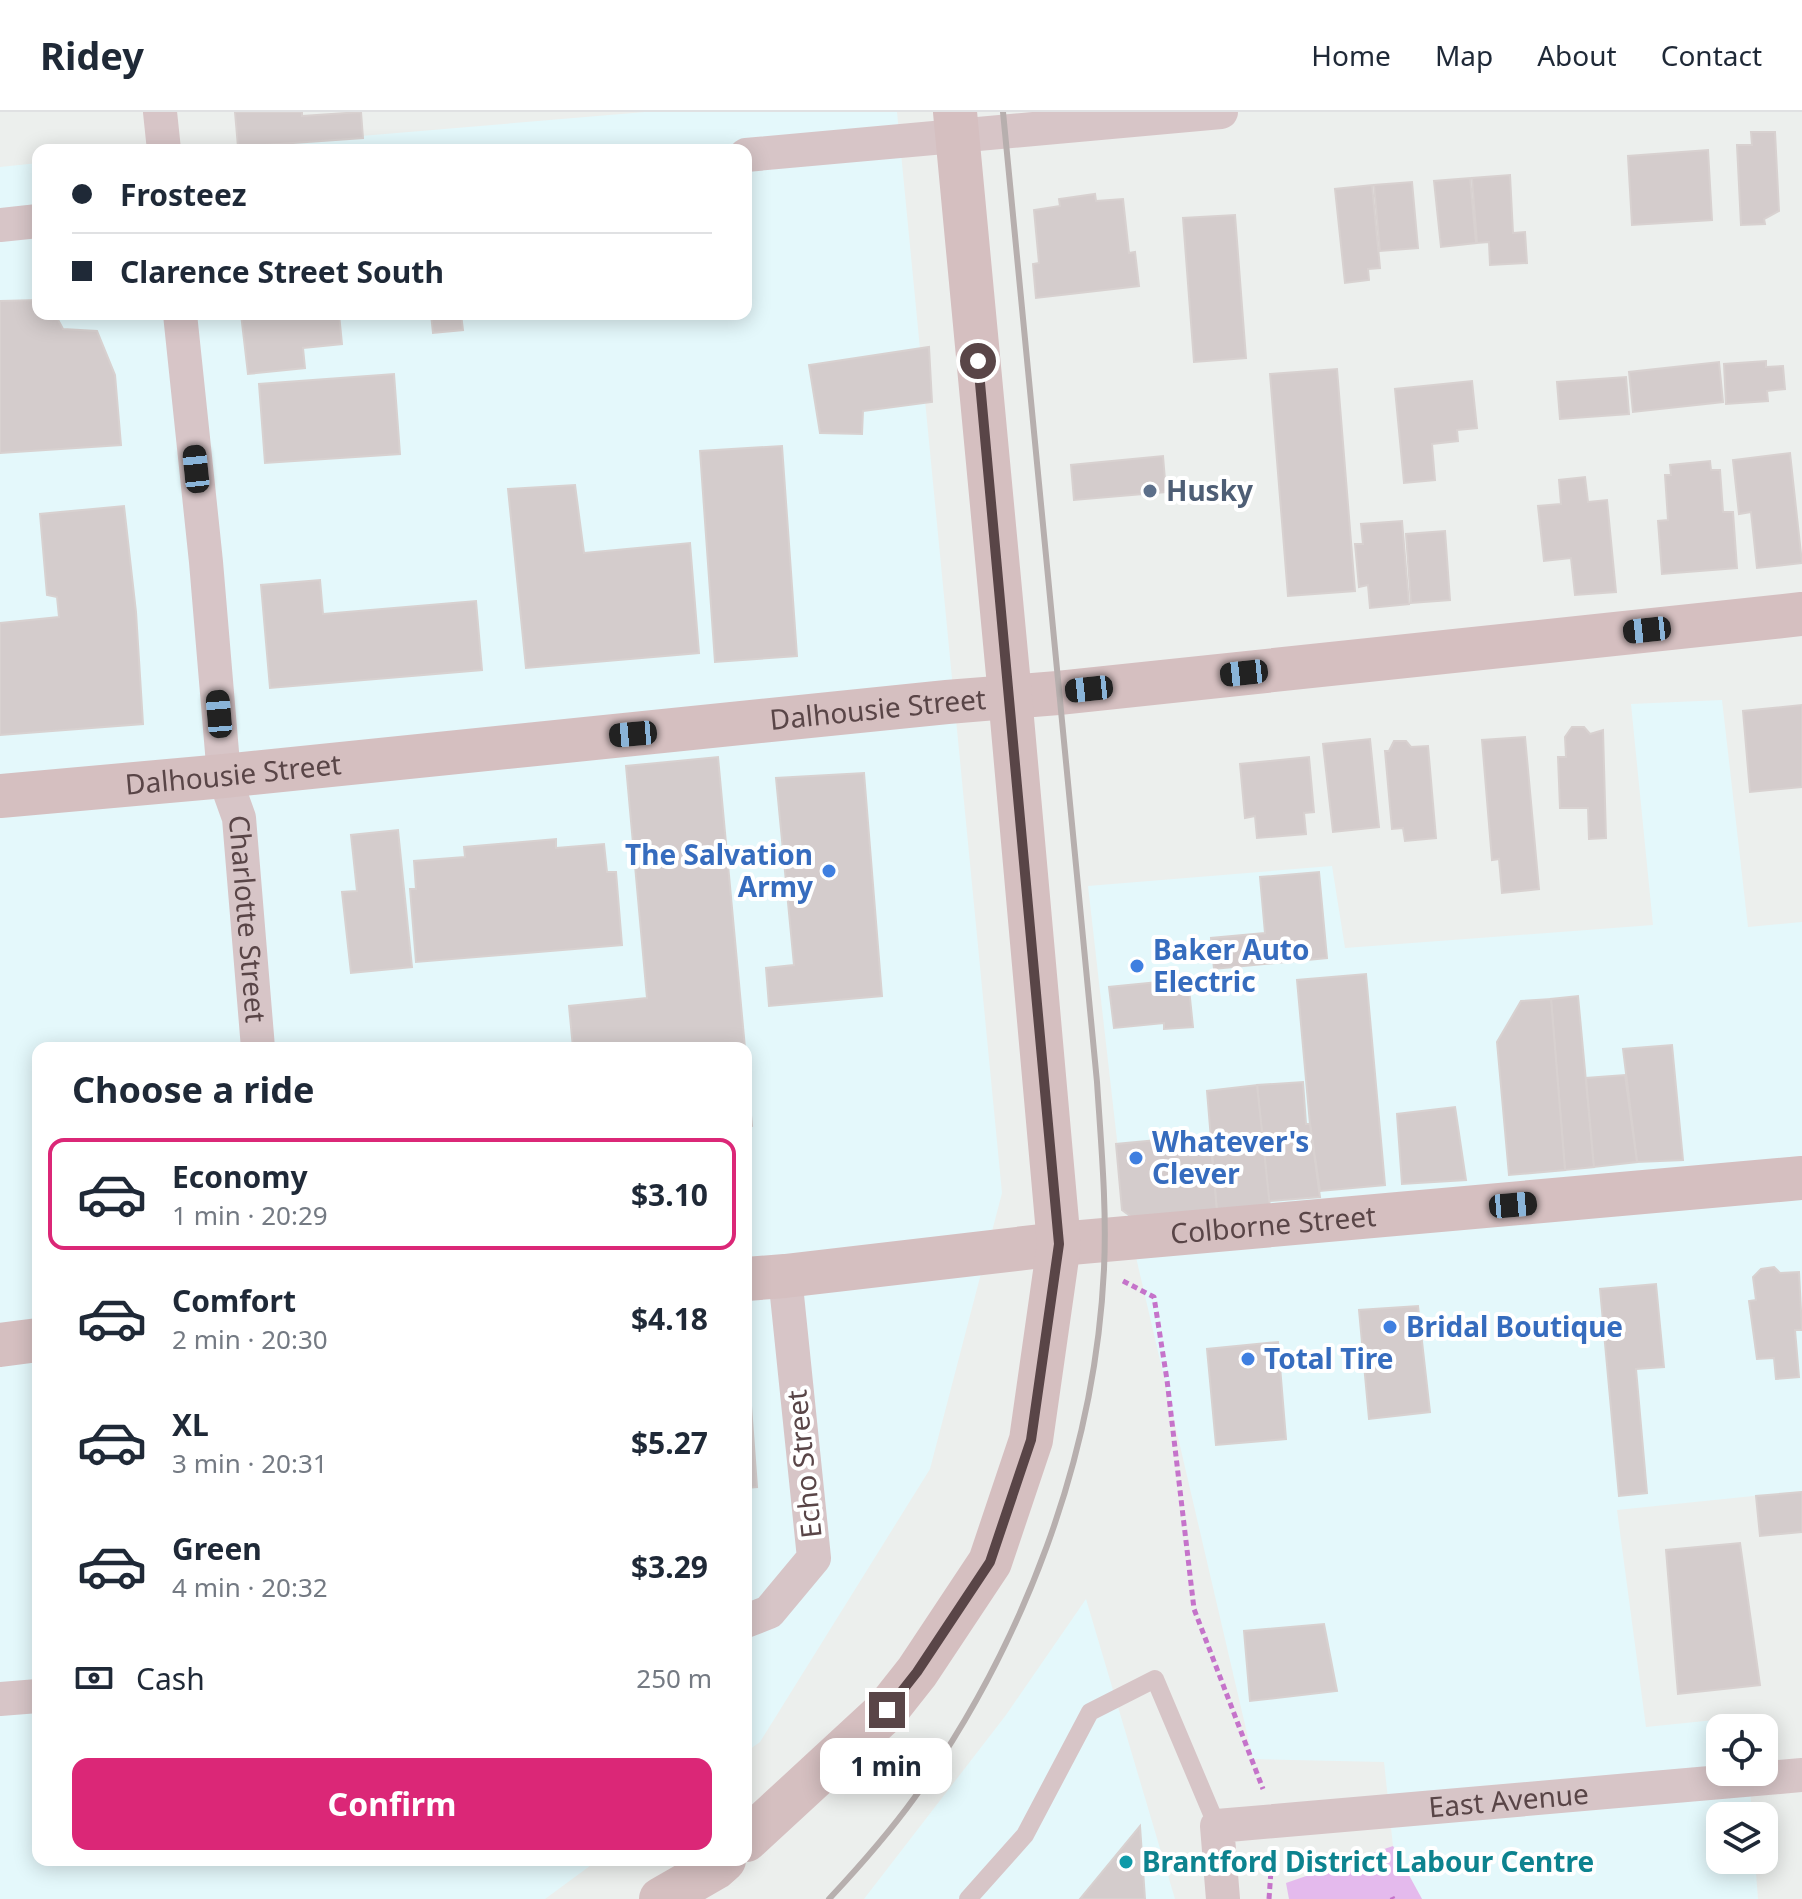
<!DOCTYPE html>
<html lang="en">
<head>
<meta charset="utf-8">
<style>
	:root { --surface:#fff; --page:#f6f6f7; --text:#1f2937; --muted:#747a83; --line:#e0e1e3; --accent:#db2777 }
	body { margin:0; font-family:"Noto Sans",sans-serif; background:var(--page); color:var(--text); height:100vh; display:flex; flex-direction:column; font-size:30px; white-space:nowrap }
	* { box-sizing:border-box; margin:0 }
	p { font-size:26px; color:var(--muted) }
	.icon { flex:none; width:44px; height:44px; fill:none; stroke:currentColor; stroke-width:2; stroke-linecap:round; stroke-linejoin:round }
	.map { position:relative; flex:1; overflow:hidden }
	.side { position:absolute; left:32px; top:930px; width:720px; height:824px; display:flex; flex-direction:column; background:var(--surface); border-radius:16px; box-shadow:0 4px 20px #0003 }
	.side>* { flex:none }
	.hud { position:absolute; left:32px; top:32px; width:720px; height:176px; border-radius:16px; box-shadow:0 4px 20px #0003; display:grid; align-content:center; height:176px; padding:0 40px; background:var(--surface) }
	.fabs { position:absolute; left:1706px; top:1602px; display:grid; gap:16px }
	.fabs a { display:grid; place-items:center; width:72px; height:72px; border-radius:16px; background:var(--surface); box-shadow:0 4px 20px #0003; font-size:40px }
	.end { position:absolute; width:36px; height:36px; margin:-18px; border:10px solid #594547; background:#fff; box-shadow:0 0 0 4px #fff }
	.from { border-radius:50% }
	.bubble { position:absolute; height:56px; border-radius:16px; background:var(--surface); box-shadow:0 4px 20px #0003; font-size:26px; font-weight:700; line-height:56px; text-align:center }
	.car { position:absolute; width:24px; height:48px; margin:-24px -12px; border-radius:10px; box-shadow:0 0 6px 2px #0007; background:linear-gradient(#222 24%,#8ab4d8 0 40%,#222 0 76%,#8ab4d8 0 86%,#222 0) }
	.hud b { display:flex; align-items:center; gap:28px; height:76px; font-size:30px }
	.hud b+b { border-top:2px solid var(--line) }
	.hud i { width:20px; height:20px; background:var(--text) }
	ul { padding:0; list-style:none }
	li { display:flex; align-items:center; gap:24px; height:112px; margin:0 16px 12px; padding:0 24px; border:4px solid transparent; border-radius:16px }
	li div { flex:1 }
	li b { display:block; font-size:30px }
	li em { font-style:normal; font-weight:700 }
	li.active { border-color:var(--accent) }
	li>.icon { width:72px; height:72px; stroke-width:1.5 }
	h2 { padding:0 40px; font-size:36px; line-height:96px }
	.pay { display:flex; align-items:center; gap:20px; height:88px; padding:0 40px; font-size:30px }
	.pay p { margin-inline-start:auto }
	.button { display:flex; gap:16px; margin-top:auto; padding:16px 40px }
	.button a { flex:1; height:92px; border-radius:16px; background:var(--accent); color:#fff; font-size:32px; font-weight:700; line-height:92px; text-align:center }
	header { display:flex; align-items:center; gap:48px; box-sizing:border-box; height:112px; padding:0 40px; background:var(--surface); border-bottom:2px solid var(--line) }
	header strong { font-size:38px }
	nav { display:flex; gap:44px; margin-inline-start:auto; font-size:28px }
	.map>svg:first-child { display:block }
	.commercial { fill:#e4f8fb }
	.green { fill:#e4baed }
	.building { fill:#d4cccc; stroke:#d8d1d0; stroke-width:2 }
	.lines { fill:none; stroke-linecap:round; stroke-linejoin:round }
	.path { stroke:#c573ca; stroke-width:5; stroke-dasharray:6 4; stroke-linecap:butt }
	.service { stroke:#d7c5c7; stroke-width:18 }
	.minor { stroke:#d7c5c7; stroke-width:34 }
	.secondary { stroke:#d5bfc0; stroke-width:44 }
	.rail { stroke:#b7afae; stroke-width:6 }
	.route { stroke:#594547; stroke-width:10 }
	.service-dot { fill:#5c6f8a; stroke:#fff; stroke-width:3 }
	.shop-dot { fill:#3f7fe0; stroke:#fff; stroke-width:3 }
	.culture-dot { fill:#0f9aa8; stroke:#fff; stroke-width:3 }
	.labels { text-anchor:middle; stroke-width:8; stroke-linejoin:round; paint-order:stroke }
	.service-label { font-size:28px; font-weight:bold; fill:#4e5e75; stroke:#fff; text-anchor:start }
	.street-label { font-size:28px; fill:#594547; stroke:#fff }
	.shop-label { font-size:28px; font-weight:bold; fill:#366cbe; stroke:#fff; text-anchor:start }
	.culture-label { font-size:28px; font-weight:bold; fill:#0d838f; stroke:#fff; text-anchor:start }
</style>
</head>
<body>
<header>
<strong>Ridey</strong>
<nav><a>Home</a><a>Map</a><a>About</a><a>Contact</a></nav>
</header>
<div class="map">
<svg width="1802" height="1787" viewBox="0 0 1802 1787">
	<rect width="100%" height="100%" fill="#ecefed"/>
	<g class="commercial">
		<path d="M 645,0 L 897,0 L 1002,1081 L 930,1357 L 760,1630 L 746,1640 L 746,936 L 38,936 L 38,1748 L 598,1748 L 545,1787 L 0,1787 L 0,55 L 38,51 L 38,202 L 746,202 L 746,38 L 196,38 Z"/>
		<path d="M 1722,588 L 1748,815 L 1802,810 L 1802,1379 L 1617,1398 L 1646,1615 L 1744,1605 L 1745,1616 L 1720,1616 L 1720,1660 L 1749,1660 L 1752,1704 L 1720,1704 L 1720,1748 L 1755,1748 L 1758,1787 L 1422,1787 L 1393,1734 L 1384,1650 L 1253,1647 L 1125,1098 L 1088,774 L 1332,754 L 1345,836 L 1653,813 L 1631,592 Z"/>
		<path d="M 1086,1487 L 1175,1787 L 864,1787 L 1006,1603 Z"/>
	</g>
	<path class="green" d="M 1393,1734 L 1422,1787 L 1289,1787 L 1286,1771 Z"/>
	<g class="building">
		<path d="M 235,0 L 302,0 L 302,4 L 361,0 L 363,26 L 238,35 Z"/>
		<path d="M 1751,20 L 1775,20 L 1779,99 L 1764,107 L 1765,112 L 1741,113 L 1737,33 L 1752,33 Z"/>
		<path d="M 1708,38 L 1712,108 L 1632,113 L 1628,44 Z"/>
		<path d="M 1510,63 L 1513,121 L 1525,120 L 1527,151 L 1490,153 L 1489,130 L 1477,131 L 1472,66 Z"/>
		<path d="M 1470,66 L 1476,131 L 1441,135 L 1434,69 Z"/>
		<path d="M 1412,70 L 1418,136 L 1380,139 L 1374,73 Z"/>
		<path d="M 1372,73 L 1380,156 L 1368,157 L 1369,168 L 1345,171 L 1335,77 Z"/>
		<path d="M 1095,82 L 1096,89 L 1123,87 L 1129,141 L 1135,140 L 1139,174 L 1036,186 L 1033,152 L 1039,151 L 1034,98 L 1060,94 L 1059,87 Z"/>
		<path d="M 1235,103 L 1246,246 L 1194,250 L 1183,106 Z"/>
		<path d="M 38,188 L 38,202 L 55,202 L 63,217 L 97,219 L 115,263 L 121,333 L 0,341 L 0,189 Z"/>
		<path d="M 241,202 L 339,202 L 342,232 L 303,236 L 305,256 L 248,262 Z"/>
		<path d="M 431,202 L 461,202 L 463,218 L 433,221 Z"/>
		<path d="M 929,235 L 932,290 L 863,299 L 862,322 L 820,321 L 809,253 Z"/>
		<path d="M 1766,249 L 1766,255 L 1783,254 L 1785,277 L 1767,279 L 1768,289 L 1726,292 L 1724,252 Z"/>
		<path d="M 1719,250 L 1723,290 L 1633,300 L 1629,260 Z"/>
		<path d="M 1337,257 L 1355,479 L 1288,484 L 1270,262 Z"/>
		<path d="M 394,262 L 400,342 L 265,351 L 259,272 Z"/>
		<path d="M 1626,265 L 1629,302 L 1560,307 L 1557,270 Z"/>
		<path d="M 1472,269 L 1477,316 L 1457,318 L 1458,329 L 1432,332 L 1435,368 L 1404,371 L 1395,277 Z"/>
		<path d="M 782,334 L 797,544 L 715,550 L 700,339 Z"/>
		<path d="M 1790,341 L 1802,451 L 1757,456 L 1751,400 L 1739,402 L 1733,348 Z"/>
		<path d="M 1163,344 L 1166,380 L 1074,388 L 1071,353 Z"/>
		<path d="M 1710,349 L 1711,358 L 1720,358 L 1723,400 L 1733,400 L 1737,456 L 1662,462 L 1658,409 L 1668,408 L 1665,363 L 1671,363 L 1670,353 Z"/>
		<path d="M 1585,365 L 1588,390 L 1607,388 L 1616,480 L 1575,483 L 1571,446 L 1544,449 L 1538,394 L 1561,392 L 1559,368 Z"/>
		<path d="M 575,373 L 584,441 L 690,431 L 699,541 L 526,556 L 508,377 Z"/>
		<path d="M 124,394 L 136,500 L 143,612 L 0,623 L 0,511 L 59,505 L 57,485 L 47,483 L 40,402 Z"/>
		<path d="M 1402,409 L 1409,492 L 1370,496 L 1368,473 L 1359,475 L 1355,432 L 1363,432 L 1361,412 Z"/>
		<path d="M 1445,419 L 1450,488 L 1411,491 L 1406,422 Z"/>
		<path d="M 320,468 L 323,502 L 476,489 L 482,558 L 270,576 L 261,473 Z"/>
		<path d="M 1802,593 L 1802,675 L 1750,680 L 1743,599 Z"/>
		<path d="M 1572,615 L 1584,615 L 1590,622 L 1603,618 L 1606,726 L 1589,727 L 1588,696 L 1560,696 L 1558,645 L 1566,645 L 1565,625 Z"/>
		<path d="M 1525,625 L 1539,777 L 1502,781 L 1499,747 L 1492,748 L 1482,628 Z"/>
		<path d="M 1370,627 L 1379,715 L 1333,720 L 1323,632 Z"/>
		<path d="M 1394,629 L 1406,629 L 1411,635 L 1428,634 L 1436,726 L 1405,729 L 1403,716 L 1392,717 L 1385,639 L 1389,639 Z"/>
		<path d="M 718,645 L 745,936 L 573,936 L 569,894 L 647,886 L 626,654 Z"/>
		<path d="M 1309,645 L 1314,700 L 1304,701 L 1306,722 L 1257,726 L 1255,704 L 1245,706 L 1240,652 Z"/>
		<path d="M 864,661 L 882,884 L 769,894 L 766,856 L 794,853 L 776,666 Z"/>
		<path d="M 398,718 L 412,855 L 351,861 L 342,780 L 357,779 L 351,723 Z"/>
		<path d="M 556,727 L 556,736 L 604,732 L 607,760 L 616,760 L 622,833 L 416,850 L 410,777 L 416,777 L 414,749 L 465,745 L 464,735 Z"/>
		<path d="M 1319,760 L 1327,846 L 1214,857 L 1211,826 L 1265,821 L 1260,765 Z"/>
		<path d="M 1366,862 L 1385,1073 L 1320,1079 L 1310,1012 L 1297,868 Z"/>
		<path d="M 1188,867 L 1193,915 L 1164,917 L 1164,911 L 1114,916 L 1109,875 Z"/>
		<path d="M 1578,884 L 1594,1055 L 1565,1058 L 1551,887 Z"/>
		<path d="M 1551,887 L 1565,1058 L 1509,1063 L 1497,930 L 1521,889 Z"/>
		<path d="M 1672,933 L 1683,1048 L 1637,1050 L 1623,937 Z"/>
		<path d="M 746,949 L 752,1014 L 746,1015 Z"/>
		<path d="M 1625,963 L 1637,1050 L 1594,1055 L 1586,966 Z"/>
		<path d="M 1303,970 L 1306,1012 L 1310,1012 L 1320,1085 L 1269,1089 L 1257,973 Z"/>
		<path d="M 1257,973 L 1270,1095 L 1217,1100 L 1207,979 Z"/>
		<path d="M 1455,995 L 1466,1068 L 1402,1072 L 1397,1002 Z"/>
		<path d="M 1210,1023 L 1217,1100 L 1134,1107 L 1122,1098 L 1116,1032 Z"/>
		<path d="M 1774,1155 L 1780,1161 L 1799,1160 L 1802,1218 L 1795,1218 L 1799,1265 L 1776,1267 L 1774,1246 L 1757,1247 L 1749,1189 L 1756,1188 L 1753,1165 L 1761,1157 Z"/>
		<path d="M 1656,1172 L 1664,1255 L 1636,1257 L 1647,1381 L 1619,1384 L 1600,1177 Z"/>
		<path d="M 1418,1194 L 1430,1300 L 1369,1307 L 1359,1198 Z"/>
		<path d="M 1278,1230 L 1286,1327 L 1216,1333 L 1207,1237 Z"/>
		<path d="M 746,1253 L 748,1253 L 757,1375 L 746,1376 Z"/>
		<path d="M 1802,1380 L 1802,1420 L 1760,1424 L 1756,1384 Z"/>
		<path d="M 1740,1431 L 1760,1573 L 1678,1582 L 1666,1438 Z"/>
		<path d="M 1324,1512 L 1337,1579 L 1250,1589 L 1244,1519 Z"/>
		<path d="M 1140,1714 L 1145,1787 L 1080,1787 Z"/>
	</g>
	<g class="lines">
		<g class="path">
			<path d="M 1123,1169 L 1154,1185 L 1167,1268 L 1194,1497 L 1263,1677"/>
			<path d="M 1392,1785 L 1393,1787"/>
			<path d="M 1269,1787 L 1272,1744"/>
		</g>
		<path class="service" d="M 968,1787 L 1025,1723 L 1090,1600 L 1155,1567 L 1217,1714"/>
		<g class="minor">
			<path d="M 160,0 L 164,38"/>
			<path d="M 746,43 L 1221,0"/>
			<path d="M 0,113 L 38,109"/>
			<path id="s1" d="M 180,202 L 206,450 L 224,664 L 239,706 L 258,936"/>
			<path d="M 746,1509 L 769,1500 L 814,1446 L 785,1164"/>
			<path d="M 0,1587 L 38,1584"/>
			<path id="s2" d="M 1223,1787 L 1217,1714 L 1802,1663"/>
		</g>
		<g class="secondary">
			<path id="s3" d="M 0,684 L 224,664 L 947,590 L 1058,581 L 1802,502"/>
			<path id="s4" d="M 746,1167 L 785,1164 L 1059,1132 L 1802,1066"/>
			<path d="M 0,1233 L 38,1228"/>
			<path d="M 746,1728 L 887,1598 L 917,1560 L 990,1450 L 1031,1328 L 1059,1132 L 1010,584 L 955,0"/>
			<path d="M 661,1787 L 715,1756 L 724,1748"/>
		</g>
		<path class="rail" d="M 829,1787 C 859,1755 889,1721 915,1685 C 1023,1533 1095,1346 1104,1157 C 1107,1095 1101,1032 1097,970 L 1003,0"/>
	</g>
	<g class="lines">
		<path class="route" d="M 887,1598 L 917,1560 L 990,1450 L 1031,1328 L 1059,1132 L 978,249"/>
	</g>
	<circle class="service-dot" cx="1150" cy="379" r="8"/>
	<g class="shop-dot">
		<circle cx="829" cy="759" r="8"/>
		<circle cx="1137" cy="854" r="8"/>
		<circle cx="1136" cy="1046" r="8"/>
		<circle cx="1390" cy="1215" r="8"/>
		<circle cx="1248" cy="1247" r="8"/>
	</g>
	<circle class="culture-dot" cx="1126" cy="1750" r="8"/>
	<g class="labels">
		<g class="service-label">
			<text x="1166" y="389">Husky</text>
		</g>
		<g class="street-label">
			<text dy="10" stroke="none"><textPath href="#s3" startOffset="882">Dalhousie Street</textPath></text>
			<text dy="10" stroke="none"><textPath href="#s3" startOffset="234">Dalhousie Street</textPath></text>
			<text dy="10" stroke="none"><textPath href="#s1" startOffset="610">Charlotte Street</textPath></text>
			<text dy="10" stroke="none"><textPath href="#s4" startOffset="530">Colborne Street</textPath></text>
			<text transform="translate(804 1352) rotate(-96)" y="10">Echo Street</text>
			<text dy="10" stroke="none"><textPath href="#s2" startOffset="366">East Avenue</textPath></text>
		</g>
		<g class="shop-label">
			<text x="813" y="753" text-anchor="end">The Salvation<tspan x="813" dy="32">Army</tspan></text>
			<text x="1153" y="848">Baker Auto<tspan x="1153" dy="32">Electric</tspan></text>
			<text x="1152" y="1040">Whatever's<tspan x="1152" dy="32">Clever</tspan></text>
			<text x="1406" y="1225">Bridal Boutique</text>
			<text x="1264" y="1257">Total Tire</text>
		</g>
		<g class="culture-label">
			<text x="1142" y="1760">Brantford District Labour Centre</text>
		</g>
	</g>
</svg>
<div class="fabs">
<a><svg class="icon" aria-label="locate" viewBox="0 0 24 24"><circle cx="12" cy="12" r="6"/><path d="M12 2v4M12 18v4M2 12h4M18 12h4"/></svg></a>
<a><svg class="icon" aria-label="layers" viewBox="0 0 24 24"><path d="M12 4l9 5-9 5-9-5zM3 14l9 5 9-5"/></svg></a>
</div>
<i class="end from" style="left:978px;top:249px"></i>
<i class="end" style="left:887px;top:1598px"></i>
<div class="bubble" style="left:820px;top:1626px;width:132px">1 min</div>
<i class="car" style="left:196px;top:357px;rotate:354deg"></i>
<i class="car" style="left:1647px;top:518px;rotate:264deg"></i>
<i class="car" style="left:1244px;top:561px;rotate:264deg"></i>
<i class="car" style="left:1089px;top:577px;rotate:264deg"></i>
<i class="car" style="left:219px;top:602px;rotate:355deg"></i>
<i class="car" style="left:633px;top:622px;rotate:265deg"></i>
<i class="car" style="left:1513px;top:1093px;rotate:85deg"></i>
<div class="hud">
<b><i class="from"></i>Frosteez</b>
<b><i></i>Clarence Street South</b>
</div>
<section class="side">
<h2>Choose a ride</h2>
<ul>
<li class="active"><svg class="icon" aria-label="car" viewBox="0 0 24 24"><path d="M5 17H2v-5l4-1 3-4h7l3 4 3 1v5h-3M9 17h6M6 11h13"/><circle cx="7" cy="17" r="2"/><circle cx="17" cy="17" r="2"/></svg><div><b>Economy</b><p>1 min · 20:29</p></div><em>$3.10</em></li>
<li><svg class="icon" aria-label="car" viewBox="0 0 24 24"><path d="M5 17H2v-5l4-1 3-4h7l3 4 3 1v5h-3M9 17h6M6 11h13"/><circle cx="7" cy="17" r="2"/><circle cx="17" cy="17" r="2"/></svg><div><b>Comfort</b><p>2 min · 20:30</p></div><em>$4.18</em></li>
<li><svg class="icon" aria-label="car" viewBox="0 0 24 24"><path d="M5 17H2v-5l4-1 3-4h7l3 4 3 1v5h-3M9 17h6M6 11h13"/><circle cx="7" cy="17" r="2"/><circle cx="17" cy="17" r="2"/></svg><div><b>XL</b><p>3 min · 20:31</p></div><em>$5.27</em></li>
<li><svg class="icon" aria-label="car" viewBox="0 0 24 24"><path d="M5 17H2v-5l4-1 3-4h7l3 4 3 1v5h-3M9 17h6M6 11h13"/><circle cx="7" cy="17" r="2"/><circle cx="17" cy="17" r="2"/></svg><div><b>Green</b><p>4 min · 20:32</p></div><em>$3.29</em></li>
</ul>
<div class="pay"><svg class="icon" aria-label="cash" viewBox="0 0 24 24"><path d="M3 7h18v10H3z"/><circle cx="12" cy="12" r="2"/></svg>Cash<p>250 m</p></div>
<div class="button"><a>Confirm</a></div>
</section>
</div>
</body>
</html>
